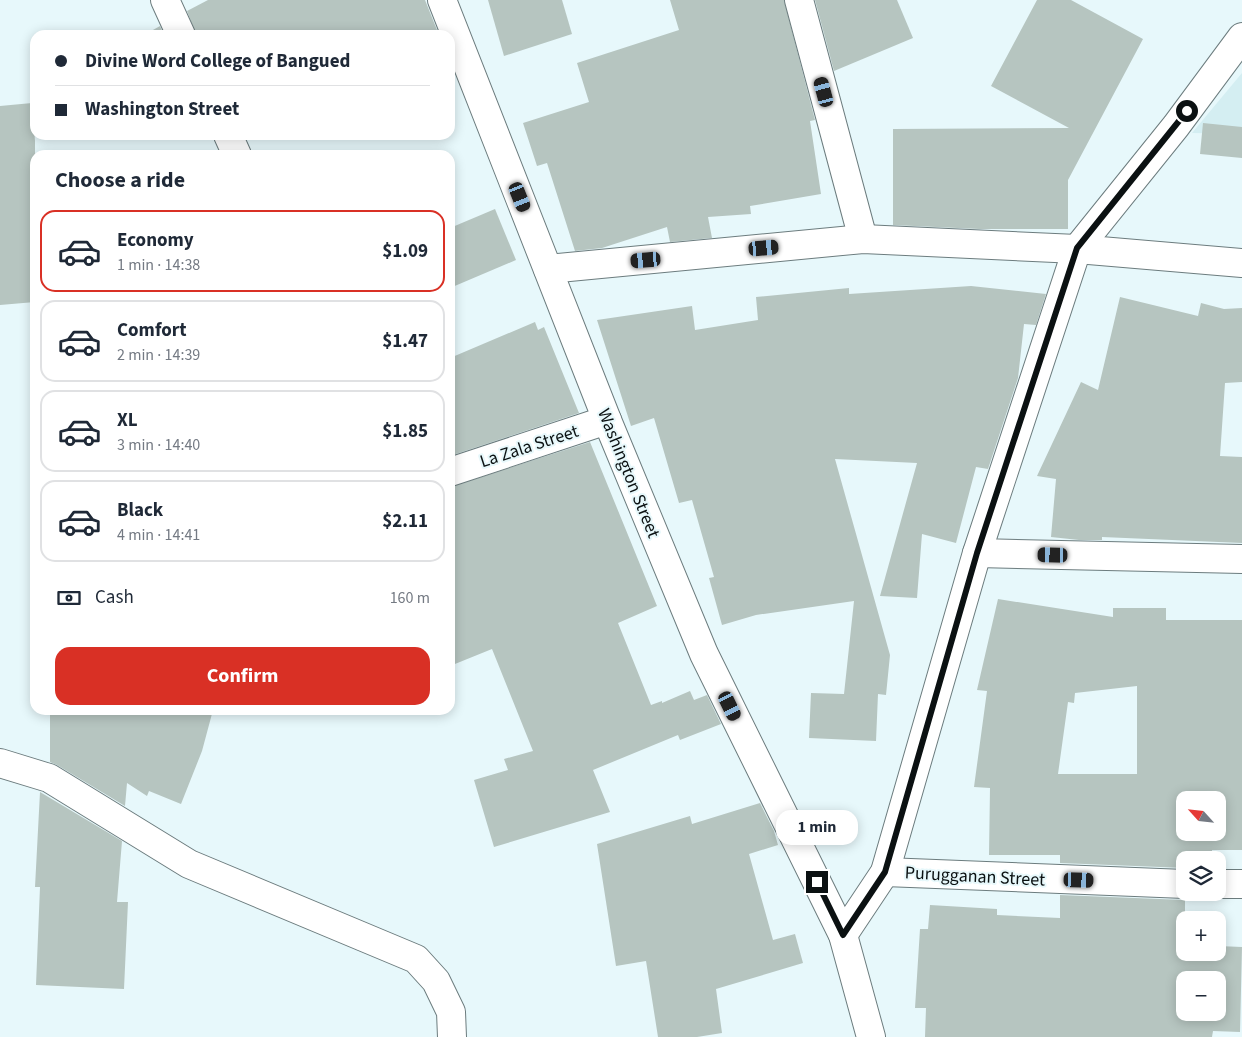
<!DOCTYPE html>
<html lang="en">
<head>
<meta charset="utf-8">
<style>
	:root { --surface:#fff; --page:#f2f2f3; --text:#1f2937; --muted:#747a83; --line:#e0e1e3; --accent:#d93025 }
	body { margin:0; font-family:"Source Sans 3",sans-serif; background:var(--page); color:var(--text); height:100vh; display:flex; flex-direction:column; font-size:19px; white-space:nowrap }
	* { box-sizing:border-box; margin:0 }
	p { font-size:16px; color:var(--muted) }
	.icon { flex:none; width:28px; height:28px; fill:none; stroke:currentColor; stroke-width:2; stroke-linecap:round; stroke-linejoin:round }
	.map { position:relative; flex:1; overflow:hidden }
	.drawer { position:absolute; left:30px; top:150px; width:425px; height:565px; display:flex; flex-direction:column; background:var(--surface); border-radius:15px; box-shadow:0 2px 12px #0003 }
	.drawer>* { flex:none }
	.hud { position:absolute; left:30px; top:30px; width:425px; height:110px; border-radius:15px; box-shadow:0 2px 12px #0003; display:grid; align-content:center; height:110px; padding:0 25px; background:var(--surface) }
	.needle { width:32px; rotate:297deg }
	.fabs { position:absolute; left:1176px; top:791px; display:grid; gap:10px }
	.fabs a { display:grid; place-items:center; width:50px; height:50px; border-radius:10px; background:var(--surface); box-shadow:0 2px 12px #0003; font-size:25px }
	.end { position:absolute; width:22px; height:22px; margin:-11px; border:6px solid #0b1112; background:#fff; box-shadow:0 0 0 2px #fff }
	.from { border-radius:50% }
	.bubble { position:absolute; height:35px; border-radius:15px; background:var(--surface); box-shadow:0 2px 12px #0003; font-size:16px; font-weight:700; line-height:35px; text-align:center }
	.car { position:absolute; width:15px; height:30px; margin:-15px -8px; border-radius:6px; box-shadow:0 0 4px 1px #0007; background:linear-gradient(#222 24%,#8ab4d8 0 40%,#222 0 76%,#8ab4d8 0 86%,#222 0) }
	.hud b { display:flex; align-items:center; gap:18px; height:48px; font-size:19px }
	.hud b+b { border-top:1px solid var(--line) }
	.hud i { width:12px; height:12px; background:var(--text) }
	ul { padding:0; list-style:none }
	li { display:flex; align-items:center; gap:15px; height:82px; margin:0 10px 8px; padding:0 15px; border:2px solid var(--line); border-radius:15px }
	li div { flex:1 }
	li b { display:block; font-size:19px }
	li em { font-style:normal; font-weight:700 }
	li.selected { border-color:var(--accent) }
	li>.icon { width:45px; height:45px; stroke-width:1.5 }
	h2 { padding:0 25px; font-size:22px; line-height:60px }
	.pay { display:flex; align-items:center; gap:12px; height:55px; padding:0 25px; font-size:19px }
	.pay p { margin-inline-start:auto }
	.action { display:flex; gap:10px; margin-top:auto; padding:10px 25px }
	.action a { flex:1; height:58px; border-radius:15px; background:var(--accent); color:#fff; font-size:20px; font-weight:700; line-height:58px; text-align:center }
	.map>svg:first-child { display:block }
	.built { fill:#d4eef2 }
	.building { fill:#b6c5c0; fill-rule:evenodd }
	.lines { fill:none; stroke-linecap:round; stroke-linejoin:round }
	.street-casing { stroke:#6c7c7e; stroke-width:30 }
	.street { stroke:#fff; stroke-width:28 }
	.route { stroke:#0b1112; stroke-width:6 }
	.labels { text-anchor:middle; stroke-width:4; stroke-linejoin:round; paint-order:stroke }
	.street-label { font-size:18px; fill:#0b1112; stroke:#e7f8fb }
</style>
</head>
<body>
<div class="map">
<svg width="1242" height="1037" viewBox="0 0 1242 1037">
	<rect width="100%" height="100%" fill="#e7f8fb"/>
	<path class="built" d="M 1242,73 L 1242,134 L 1192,133 Z"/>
	<g class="building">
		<path d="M 208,0 L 425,0 L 439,35 L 196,35 L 187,11 Z"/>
		<path d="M 488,0 L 562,0 L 572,34 L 504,56 Z"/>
		<path d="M 670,0 L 784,0 L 815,120 L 810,121 L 821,194 L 750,206 L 751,214 L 708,217 L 712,238 L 670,242 L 667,227 L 602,248 L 575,251 L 547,163 L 537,166 L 523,123 L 589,102 L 577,63 L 679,30 Z"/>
		<path d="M 815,0 L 897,0 L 913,38 L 834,71 Z"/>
		<path d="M 1037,0 L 1071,0 L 1143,39 L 1068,180 L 1068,229 L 979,229 L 893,225 L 893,129 L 1069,128 L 991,86 Z"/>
		<path d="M 160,26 L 164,35 L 144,35 Z"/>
		<path d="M 32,103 L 35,141 L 35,302 L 0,305 L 0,106 Z"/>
		<path d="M 1203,123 L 1242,127 L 1242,158 L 1200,154 Z"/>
		<path d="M 495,209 L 516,260 L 450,288 L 450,228 Z"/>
		<path d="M 971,286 L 1046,294 L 1036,325 L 1024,324 L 1018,378 L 988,469 L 976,467 L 956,543 L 922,534 L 917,598 L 880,596 L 917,463 L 835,459 L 890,655 L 886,695 L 878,694 L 876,741 L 809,738 L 811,693 L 844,694 L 854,601 L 756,615 L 722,625 L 709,578 L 714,577 L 692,500 L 679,503 L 654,418 L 631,426 L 597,320 L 692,306 L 695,330 L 758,320 L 756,297 L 849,288 L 849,294 Z"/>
		<path d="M 1120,297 L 1198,316 L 1201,303 L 1224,309 L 1242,308 L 1242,382 L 1225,383 L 1220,456 L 1242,457 L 1242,543 L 1102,537 L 1102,540 L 1079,540 L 1051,537 L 1056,479 L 1037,476 L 1081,382 L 1098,390 Z"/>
		<path d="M 535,322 L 538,330 L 544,327 L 579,413 L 450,456 L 450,358 Z"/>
		<path d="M 590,442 L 657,606 L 618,623 L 651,705 L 662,701 L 662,703 L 690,691 L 694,700 L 707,695 L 721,724 L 680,740 L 678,735 L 593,770 L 610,812 L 494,847 L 474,780 L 508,770 L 504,759 L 533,751 L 492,649 L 450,666 L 450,487 Z"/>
		<path d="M 998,599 L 1113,617 L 1113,608 L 1166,608 L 1166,620 L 1242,620 L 1242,850 L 1212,850 L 1212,860 L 1185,860 L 1185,868 L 1060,863 L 1060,855 L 989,855 L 990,788 L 974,787 L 987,691 L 977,690 ZM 1137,686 L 1137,774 L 1058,774 L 1068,702 L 1074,703 L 1075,693 ZM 1185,800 L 1218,800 L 1218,832 L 1185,832 Z"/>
		<path d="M 50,710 L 95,710 L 95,714 L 162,714 L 162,710 L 213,710 L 202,751 L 181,804 L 149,791 L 147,796 L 127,783 L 125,806 L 57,765 L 50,762 Z"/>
		<path d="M 40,792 L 122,841 L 117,902 L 128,902 L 124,989 L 36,985 L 40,887 L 35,887 Z"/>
		<path d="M 760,803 L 774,831 L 778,845 L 749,854 L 773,940 L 795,934 L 803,963 L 716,989 L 722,1033 L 697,1037 L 658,1037 L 646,961 L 616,966 L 597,844 L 690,816 L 692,824 Z"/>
		<path d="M 1060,895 L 1185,900 L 1185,952 L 1218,952 L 1218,946 L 1242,947 L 1240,1032 L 1213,1031 L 1212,1037 L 925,1037 L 926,1008 L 915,1008 L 920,929 L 928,929 L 930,905 L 997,909 L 997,915 L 1060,918 ZM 1185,980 L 1218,980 L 1218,1012 L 1185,1012 Z"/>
	</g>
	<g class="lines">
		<defs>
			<g id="street">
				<path d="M 165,0 L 181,35"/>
				<path d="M 442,0 L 607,420 L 704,654 L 843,935 L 871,1037"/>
				<path d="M 799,0 L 863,239"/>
				<path d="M 228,135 L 237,155"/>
				<path d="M 548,269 L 863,239 L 1077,249 L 1242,263"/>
				<path d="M 450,472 L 607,420"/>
				<path d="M 977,553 L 1242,559"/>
				<path d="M 0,763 L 49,778 L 189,864 L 416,959 L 436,981 L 451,1012 L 452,1037"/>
				<path d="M 885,872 L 1185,884"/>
				<path d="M 1218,884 L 1242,884"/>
				<path d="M 843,935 L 885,872 L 977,553 L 1077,249 L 1176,126 L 1242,37"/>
			</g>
		</defs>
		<use href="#street" class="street-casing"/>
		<use href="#street" class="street"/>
	</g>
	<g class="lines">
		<path class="route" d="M 817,882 L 843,935 L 885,872 L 977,553 L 1077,248 L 1187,111"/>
	</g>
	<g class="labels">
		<g class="street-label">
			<text transform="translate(529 446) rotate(-18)" y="6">La Zala Street</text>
			<text transform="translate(629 473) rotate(68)" y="6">Washington Street</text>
			<text transform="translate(975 876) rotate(3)" y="6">Purugganan Street</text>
		</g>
	</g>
</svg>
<div class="fabs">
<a><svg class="needle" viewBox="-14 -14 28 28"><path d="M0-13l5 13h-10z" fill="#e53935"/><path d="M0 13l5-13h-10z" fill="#747a83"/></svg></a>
<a><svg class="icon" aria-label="layers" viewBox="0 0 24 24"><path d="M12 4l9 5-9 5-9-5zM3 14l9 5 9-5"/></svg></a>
<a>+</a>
<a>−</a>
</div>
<i class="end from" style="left:1187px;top:111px"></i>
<i class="end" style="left:817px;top:882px"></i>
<div class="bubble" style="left:776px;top:810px;width:82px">1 min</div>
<i class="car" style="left:824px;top:92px;rotate:345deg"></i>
<i class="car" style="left:520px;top:197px;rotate:158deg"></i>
<i class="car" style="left:764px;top:248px;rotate:85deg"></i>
<i class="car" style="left:646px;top:260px;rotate:265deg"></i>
<i class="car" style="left:1053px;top:555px;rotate:271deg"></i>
<i class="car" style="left:730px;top:706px;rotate:154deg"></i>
<i class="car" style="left:1079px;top:880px;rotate:92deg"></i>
<div class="hud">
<b><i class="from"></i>Divine Word College of Bangued</b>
<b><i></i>Washington Street</b>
</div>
<section class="drawer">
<h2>Choose a ride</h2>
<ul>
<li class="selected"><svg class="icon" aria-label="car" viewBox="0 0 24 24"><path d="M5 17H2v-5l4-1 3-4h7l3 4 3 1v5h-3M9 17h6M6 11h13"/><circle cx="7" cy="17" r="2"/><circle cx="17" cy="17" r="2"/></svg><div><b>Economy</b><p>1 min · 14:38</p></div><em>$1.09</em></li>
<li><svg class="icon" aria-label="car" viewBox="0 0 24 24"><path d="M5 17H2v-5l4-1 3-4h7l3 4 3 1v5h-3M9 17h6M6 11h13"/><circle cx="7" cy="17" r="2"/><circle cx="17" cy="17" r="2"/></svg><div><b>Comfort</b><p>2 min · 14:39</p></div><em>$1.47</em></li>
<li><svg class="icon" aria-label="car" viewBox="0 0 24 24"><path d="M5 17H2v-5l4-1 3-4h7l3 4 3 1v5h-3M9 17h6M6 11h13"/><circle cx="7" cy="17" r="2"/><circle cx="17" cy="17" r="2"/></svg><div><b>XL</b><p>3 min · 14:40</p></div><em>$1.85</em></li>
<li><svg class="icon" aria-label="car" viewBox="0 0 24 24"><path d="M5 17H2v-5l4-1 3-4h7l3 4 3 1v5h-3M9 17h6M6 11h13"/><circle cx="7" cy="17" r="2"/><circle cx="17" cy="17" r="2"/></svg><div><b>Black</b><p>4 min · 14:41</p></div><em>$2.11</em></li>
</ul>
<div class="pay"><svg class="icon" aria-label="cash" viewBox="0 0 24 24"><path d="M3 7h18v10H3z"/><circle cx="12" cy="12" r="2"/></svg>Cash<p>160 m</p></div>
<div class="action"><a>Confirm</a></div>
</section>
</div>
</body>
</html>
